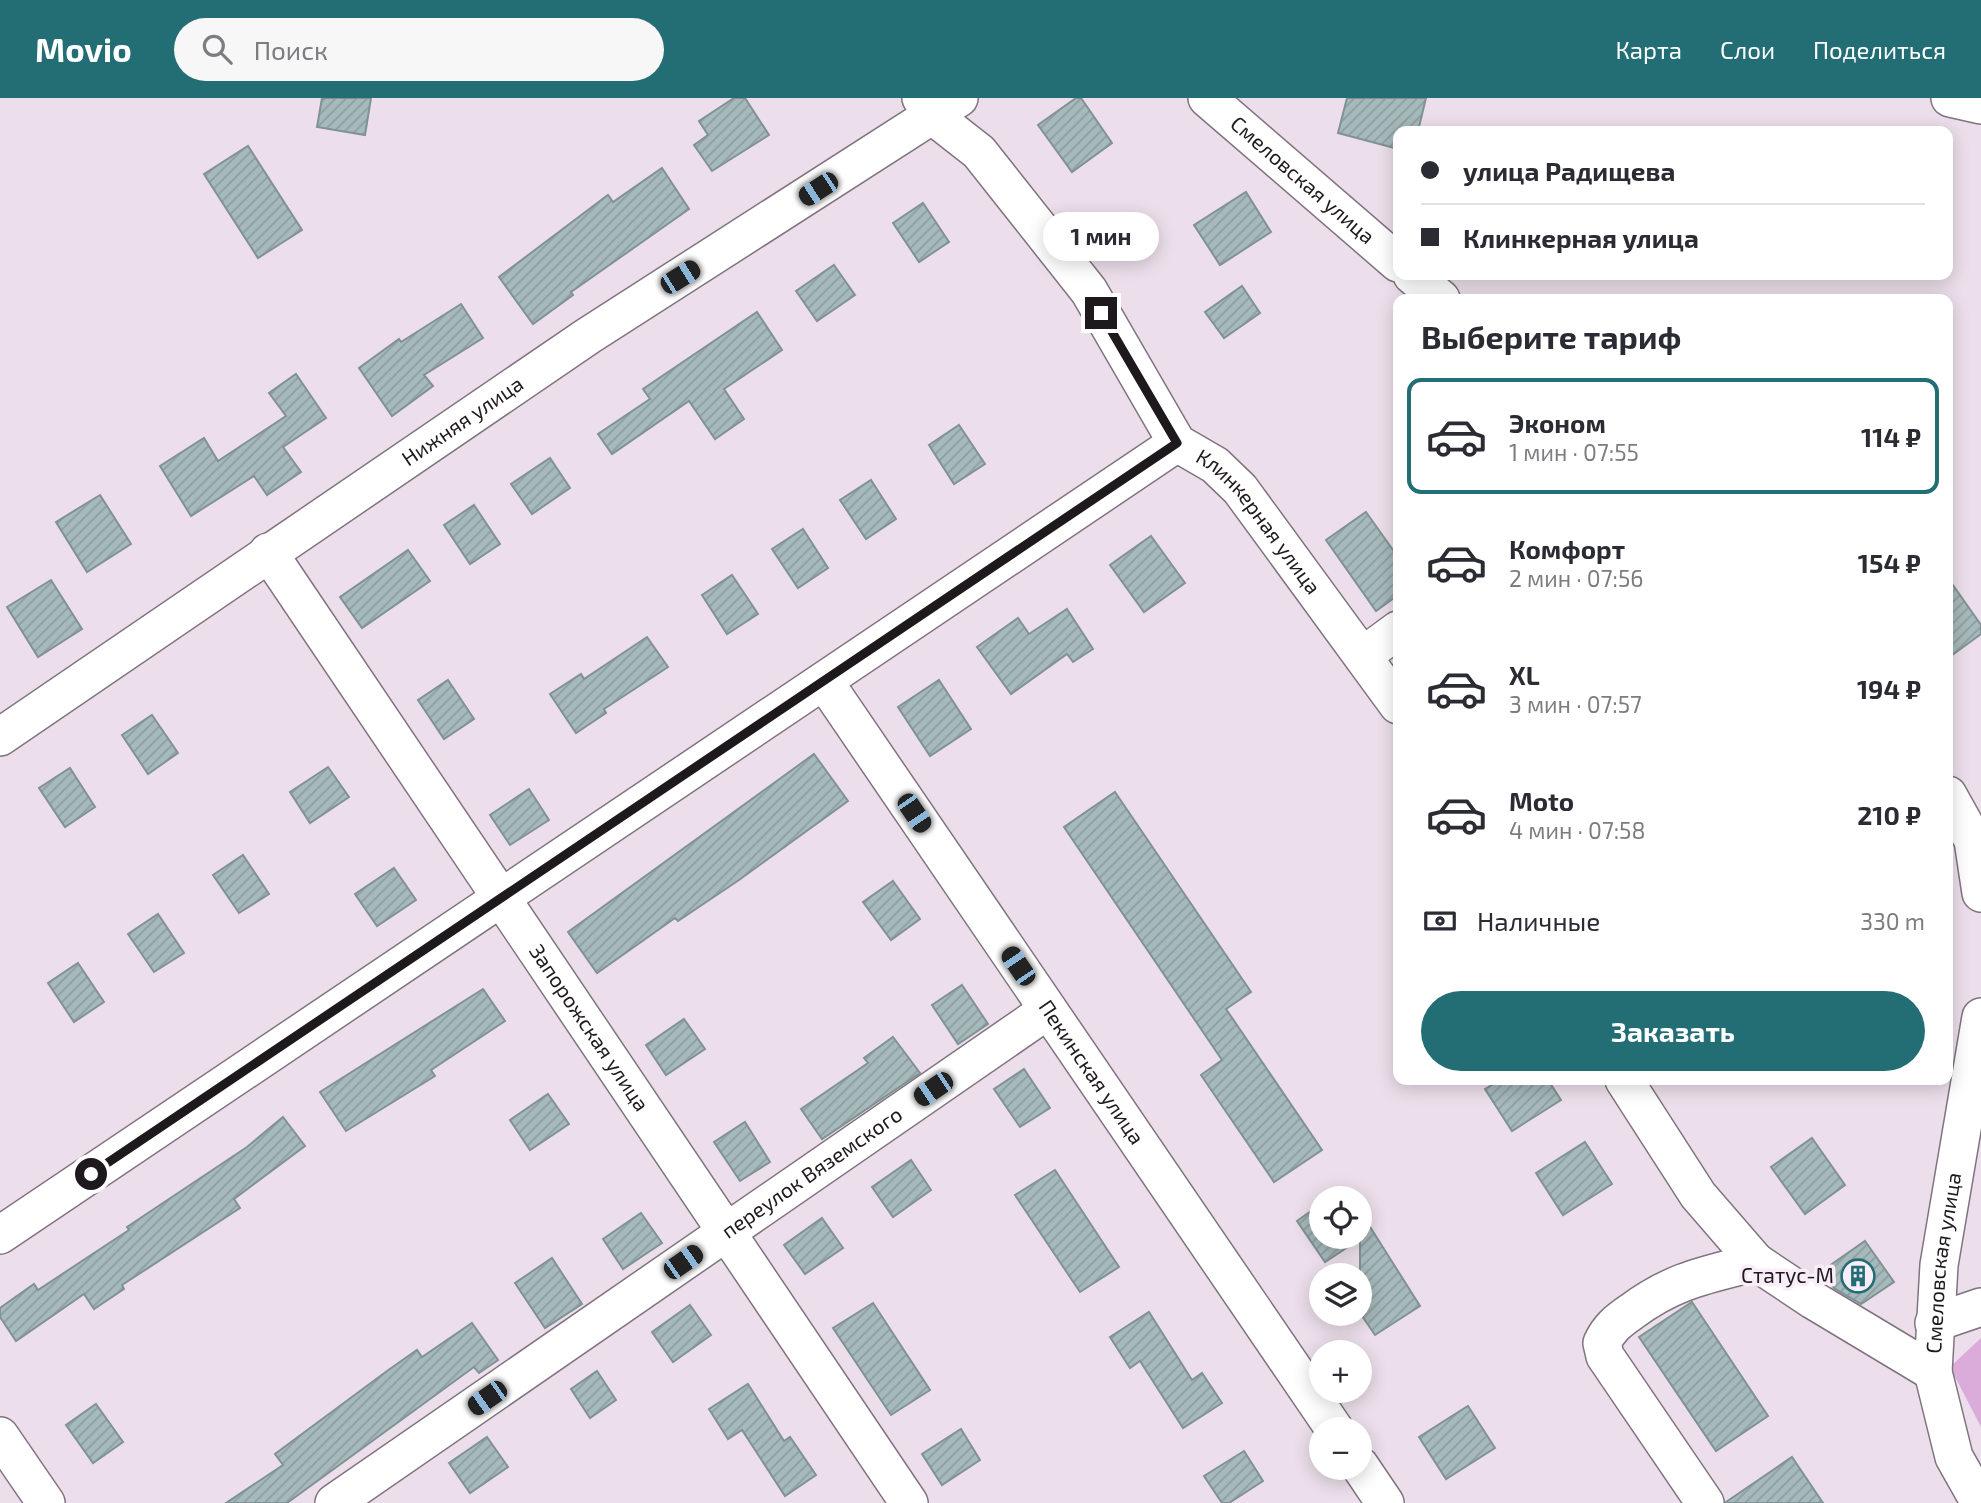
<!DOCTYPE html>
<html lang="ru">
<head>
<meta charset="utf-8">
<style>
	:root { --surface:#fff; --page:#f7f7f7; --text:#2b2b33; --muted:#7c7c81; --line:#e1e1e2; --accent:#236e75 }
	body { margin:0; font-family:"Exo 2",sans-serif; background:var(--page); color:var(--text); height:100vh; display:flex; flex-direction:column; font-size:26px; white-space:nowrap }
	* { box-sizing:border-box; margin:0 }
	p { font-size:23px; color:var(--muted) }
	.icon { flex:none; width:38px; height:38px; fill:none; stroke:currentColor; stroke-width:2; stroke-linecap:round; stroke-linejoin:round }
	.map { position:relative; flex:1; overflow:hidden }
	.panel { position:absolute; left:1393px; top:196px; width:560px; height:791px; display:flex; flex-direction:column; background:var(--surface); border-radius:14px; box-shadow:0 4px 18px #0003 }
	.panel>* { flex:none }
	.banner { position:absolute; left:1393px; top:28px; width:560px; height:154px; border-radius:14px; box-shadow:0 4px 18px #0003; display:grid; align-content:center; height:154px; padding:0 28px; background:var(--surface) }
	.controls { position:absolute; left:1309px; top:1088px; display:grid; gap:14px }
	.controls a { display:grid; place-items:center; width:63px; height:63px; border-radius:50%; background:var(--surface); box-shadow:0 4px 18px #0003; font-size:35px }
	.end { position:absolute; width:32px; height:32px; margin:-16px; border:9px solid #1e191d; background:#fff; box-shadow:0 0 0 4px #fff }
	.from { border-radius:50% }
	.bubble { position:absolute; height:49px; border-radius:24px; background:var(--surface); box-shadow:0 4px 18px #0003; font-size:23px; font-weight:700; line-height:49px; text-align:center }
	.car { position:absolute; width:21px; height:42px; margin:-21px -10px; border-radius:9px; box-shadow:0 0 5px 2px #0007; background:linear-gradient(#222 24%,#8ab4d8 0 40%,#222 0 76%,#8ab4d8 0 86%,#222 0) }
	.banner b { display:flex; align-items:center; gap:24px; height:66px; font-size:26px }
	.banner b+b { border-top:2px solid var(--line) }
	.banner i { width:18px; height:18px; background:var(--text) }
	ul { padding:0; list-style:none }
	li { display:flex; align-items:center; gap:21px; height:116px; margin:0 14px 10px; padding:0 14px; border:4px solid transparent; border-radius:14px }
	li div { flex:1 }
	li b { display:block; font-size:26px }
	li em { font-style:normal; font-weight:700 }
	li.current { border-color:var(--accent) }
	li>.icon { width:63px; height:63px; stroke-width:1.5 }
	h2 { padding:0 28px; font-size:32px; line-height:84px }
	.pay { display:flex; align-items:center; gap:18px; height:77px; padding:0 28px; font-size:26px }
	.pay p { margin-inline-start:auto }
	.cta { display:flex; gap:14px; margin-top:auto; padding:14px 28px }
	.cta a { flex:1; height:80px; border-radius:42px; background:var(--accent); color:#fff; font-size:28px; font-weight:700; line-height:80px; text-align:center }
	header { display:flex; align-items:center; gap:42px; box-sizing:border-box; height:98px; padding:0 35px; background:var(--accent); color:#fff }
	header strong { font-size:33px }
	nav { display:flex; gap:38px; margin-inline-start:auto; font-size:24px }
	.search { width:490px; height:63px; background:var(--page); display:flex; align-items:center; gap:18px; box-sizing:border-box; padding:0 24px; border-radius:38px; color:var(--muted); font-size:26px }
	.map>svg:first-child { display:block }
	.green { fill:#dbabda }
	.building { fill:url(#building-hatch); stroke:#809294; stroke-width:2 }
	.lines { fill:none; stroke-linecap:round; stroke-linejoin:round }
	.minor-casing { stroke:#7f747f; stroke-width:40 }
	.minor { stroke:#fff; stroke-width:37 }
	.route { stroke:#1e191d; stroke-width:9 }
	.labels { text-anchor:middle; stroke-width:7; stroke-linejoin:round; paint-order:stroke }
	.street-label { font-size:21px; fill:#1e191d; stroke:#f9edf9 }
	.poi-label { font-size:21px; fill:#1e191d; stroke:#f9edf9; text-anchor:end }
</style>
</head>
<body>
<header>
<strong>Movio</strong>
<div class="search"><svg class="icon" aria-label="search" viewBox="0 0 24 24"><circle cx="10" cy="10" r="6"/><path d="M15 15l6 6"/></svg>Поиск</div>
<nav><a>Карта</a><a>Слои</a><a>Поделиться</a></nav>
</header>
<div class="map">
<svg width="1981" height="1405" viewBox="0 0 1981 1405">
	<defs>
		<pattern id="building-hatch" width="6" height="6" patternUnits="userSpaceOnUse" patternTransform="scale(1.75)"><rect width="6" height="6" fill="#a6b9bb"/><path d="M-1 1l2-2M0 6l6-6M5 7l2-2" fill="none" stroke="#8e9ea0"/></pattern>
	</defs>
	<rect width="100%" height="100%" fill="#ecdfeb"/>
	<path class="green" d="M 1981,1240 L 1981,1329 L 1950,1269 Z"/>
	<g class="building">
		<path d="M 322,0 L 371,0 L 365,37 L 317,29 Z"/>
		<path d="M 734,0 L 745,0 L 769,37 L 712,73 L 694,47 L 708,37 L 699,23 Z"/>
		<path d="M 1076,0 L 1081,0 L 1112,45 L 1072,74 L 1038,27 Z"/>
		<path d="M 1347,0 L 1426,0 L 1418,33 L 1398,33 L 1398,51 L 1338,35 Z"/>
		<path d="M 248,48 L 302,132 L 258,160 L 204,76 Z"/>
		<path d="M 662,70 L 689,111 L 571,194 L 573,197 L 533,226 L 499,179 L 608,97 L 613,104 Z"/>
		<path d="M 1246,94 L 1271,134 L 1220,167 L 1194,127 Z"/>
		<path d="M 923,105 L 949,144 L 919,164 L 893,125 Z"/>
		<path d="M 834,167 L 855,197 L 817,223 L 796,193 Z"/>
		<path d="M 1242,188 L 1260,215 L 1224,240 L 1205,214 Z"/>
		<path d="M 461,206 L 483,240 L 424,277 L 433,288 L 392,318 L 359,270 L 399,241 L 401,244 Z"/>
		<path d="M 757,214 L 782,252 L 724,291 L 744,321 L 715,341 L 689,303 L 612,356 L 598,336 L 650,301 L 643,291 Z"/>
		<path d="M 296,276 L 326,320 L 283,349 L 301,374 L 267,397 L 254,378 L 191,418 L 160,368 L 204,340 L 218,363 L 286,318 L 269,295 Z"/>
		<path d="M 959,327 L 985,366 L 954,386 L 929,347 Z"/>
		<path d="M 550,360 L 570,390 L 532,416 L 511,386 Z"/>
		<path d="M 871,382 L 896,421 L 866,441 L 840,402 Z"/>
		<path d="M 100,397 L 131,446 L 87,474 L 56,424 Z"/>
		<path d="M 474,407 L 500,446 L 470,466 L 444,427 Z"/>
		<path d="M 1366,414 L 1398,459 L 1398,497 L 1376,513 L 1326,442 Z"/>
		<path d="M 803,431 L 828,470 L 798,490 L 772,451 Z"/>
		<path d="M 1151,438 L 1185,485 L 1144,514 L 1110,467 Z"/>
		<path d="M 408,452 L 430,483 L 362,530 L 340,499 Z"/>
		<path d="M 732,477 L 758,516 L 727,536 L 702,497 Z"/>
		<path d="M 1948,480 L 1981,527 L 1981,536 L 1948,560 Z"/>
		<path d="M 51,482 L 82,531 L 38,559 L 7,509 Z"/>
		<path d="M 1067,511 L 1093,551 L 1073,564 L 1067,556 L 1011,596 L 977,549 L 1018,520 L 1029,536 Z"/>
		<path d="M 647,539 L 668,569 L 604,611 L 606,615 L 576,635 L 550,596 L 581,576 L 584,581 Z"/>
		<path d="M 448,582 L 474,621 L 444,641 L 418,602 Z"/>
		<path d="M 939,582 L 971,631 L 930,658 L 898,609 Z"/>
		<path d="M 152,617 L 178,655 L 148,676 L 122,637 Z"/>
		<path d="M 814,656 L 848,703 L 739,782 L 678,823 L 675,820 L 597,875 L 568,834 Z"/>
		<path d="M 328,669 L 349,699 L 310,725 L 290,694 Z"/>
		<path d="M 70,670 L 95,709 L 65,729 L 39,690 Z"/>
		<path d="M 529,691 L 549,722 L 510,747 L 490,717 Z"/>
		<path d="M 1115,694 L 1251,894 L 1226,911 L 1322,1052 L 1274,1084 L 1201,977 L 1222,962 L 1064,729 Z"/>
		<path d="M 243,757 L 269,796 L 239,815 L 213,777 Z"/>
		<path d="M 394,770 L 416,802 L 377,828 L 355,796 Z"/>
		<path d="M 893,783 L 920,821 L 891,842 L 863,804 Z"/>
		<path d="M 158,816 L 184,855 L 154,874 L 128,836 Z"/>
		<path d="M 78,865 L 104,904 L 74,924 L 48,885 Z"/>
		<path d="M 962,887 L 988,926 L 958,946 L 932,907 Z"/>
		<path d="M 483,891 L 505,923 L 431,972 L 435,978 L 346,1033 L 320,994 Z"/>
		<path d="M 684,921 L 705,951 L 666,977 L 646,947 Z"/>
		<path d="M 893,939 L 920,975 L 822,1041 L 801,1011 L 868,965 L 864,960 Z"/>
		<path d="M 1024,971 L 1050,1010 L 1020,1029 L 994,991 Z"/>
		<path d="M 1500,982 L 1548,982 L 1561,1002 L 1512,1033 L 1485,991 Z"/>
		<path d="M 548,996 L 569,1026 L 530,1052 L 510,1022 Z"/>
		<path d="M 283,1019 L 305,1048 L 234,1101 L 240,1110 L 122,1187 L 124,1191 L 94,1211 L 84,1196 L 16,1243 L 0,1219 L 0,1210 L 34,1186 L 38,1192 L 129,1132 L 127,1129 L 247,1049 Z"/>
		<path d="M 745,1024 L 770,1064 L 740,1083 L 714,1044 Z"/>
		<path d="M 1812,1040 L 1845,1087 L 1805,1116 L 1771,1069 Z"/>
		<path d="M 1585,1044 L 1612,1086 L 1563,1117 L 1536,1075 Z"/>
		<path d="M 911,1062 L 931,1092 L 893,1119 L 872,1089 Z"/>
		<path d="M 1055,1072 L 1119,1169 L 1080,1194 L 1015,1097 Z"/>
		<path d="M 1344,1090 L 1351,1101 L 1329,1101 Z"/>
		<path d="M 1321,1106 L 1321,1139 L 1360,1139 L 1360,1113 L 1420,1208 L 1375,1237 L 1360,1215 L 1360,1141 L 1325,1164 L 1297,1123 Z"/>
		<path d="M 641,1115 L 662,1145 L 623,1171 L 603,1141 Z"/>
		<path d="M 822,1120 L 843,1150 L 805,1176 L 784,1147 Z"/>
		<path d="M 1865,1143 L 1894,1184 L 1861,1206 L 1834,1190 L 1822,1173 Z"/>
		<path d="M 552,1160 L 582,1206 L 545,1230 L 515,1185 Z"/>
		<path d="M 1692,1204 L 1768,1318 L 1716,1353 L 1639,1239 Z"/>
		<path d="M 873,1205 L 930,1292 L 891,1317 L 833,1230 Z"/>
		<path d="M 690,1207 L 711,1237 L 673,1264 L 652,1234 Z"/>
		<path d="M 1149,1214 L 1192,1282 L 1202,1275 L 1222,1305 L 1183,1330 L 1140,1263 L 1130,1270 L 1110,1239 Z"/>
		<path d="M 472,1225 L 498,1262 L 479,1275 L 474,1269 L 287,1405 L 226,1405 L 283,1367 L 275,1356 L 387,1273 L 417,1252 L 422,1259 Z"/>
		<path d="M 597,1273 L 616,1302 L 590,1320 L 571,1291 Z"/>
		<path d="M 748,1286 L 784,1343 L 790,1339 L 816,1377 L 785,1398 L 742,1332 L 728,1341 L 709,1311 Z"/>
		<path d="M 96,1306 L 123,1344 L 93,1365 L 66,1327 Z"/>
		<path d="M 1468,1308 L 1495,1350 L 1446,1381 L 1419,1339 Z"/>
		<path d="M 961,1331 L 980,1362 L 942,1387 L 922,1356 Z"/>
		<path d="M 487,1339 L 508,1369 L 470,1395 L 449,1365 Z"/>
		<path d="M 1244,1353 L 1263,1383 L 1229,1405 L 1222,1405 L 1204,1378 Z"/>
		<path d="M 1792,1359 L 1823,1405 L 1726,1405 L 1726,1404 Z"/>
	</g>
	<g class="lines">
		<defs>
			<g id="minor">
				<path id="s1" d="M 921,0 L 933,18 L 979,54 L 1089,193 L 1177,345 L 1215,367 L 1240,391 L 1398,607"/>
				<path id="s2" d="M 1207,0 L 1398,165"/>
				<path d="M 1950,0 L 1981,7"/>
				<path d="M 1412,177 L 1441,201"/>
				<path id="s3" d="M 268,454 L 909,1405"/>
				<path d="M 1364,557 L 1398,532"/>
				<path id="s4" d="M 824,583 L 1335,1332"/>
				<path id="s5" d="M 0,639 L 588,238 L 959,0"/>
				<path d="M 1948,697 L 1973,742 L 1981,795"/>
				<path d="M 1624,982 L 1698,1097 L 1756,1164 L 1813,1202 L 1933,1274"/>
				<path d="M 0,1137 L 1177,345"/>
				<path d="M 1934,1225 L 1981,1209"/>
				<path d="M 0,1338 L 46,1405"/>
				<path d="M 1360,1368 L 1385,1405"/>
				<path id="s6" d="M 334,1405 L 1048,912"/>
				<path d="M 1705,1405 L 1605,1258 L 1602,1245 C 1609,1230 1618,1223 1631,1214 C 1674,1182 1706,1177 1756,1164"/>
				<path id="s7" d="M 1980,1405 L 1954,1359 L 1933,1274 L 1939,1167 L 1981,919"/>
			</g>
		</defs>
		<use href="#minor" class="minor-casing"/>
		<use href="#minor" class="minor"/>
	</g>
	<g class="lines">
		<path class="route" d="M 91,1076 L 1177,345 L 1101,215"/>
	</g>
	<defs>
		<symbol id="building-ring" viewBox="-11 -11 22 22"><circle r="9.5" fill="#f9edf9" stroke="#236e75" stroke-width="1.5"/><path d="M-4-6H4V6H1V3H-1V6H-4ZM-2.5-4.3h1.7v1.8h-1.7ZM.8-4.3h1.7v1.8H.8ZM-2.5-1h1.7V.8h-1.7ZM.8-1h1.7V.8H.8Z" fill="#236e75"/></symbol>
	</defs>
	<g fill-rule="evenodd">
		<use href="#building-ring" x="1839" y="1159" width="38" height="38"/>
	</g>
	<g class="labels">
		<g class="street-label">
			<text dy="7" stroke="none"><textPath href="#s2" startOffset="126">Смеловская улица</textPath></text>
			<text dy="7" stroke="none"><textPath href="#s5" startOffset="560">Нижняя улица</textPath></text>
			<text dy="7" stroke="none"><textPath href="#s1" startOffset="548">Клинкерная улица</textPath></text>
			<text dy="7" stroke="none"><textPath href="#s3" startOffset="574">Запорожская улица</textPath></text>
			<text dy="7" stroke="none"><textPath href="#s4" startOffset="474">Пекинская улица</textPath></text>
			<text dy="7" stroke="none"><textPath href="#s6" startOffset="581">переулок Вяземского</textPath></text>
			<text dy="7" stroke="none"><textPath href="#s7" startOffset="250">Смеловская улица</textPath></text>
		</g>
		<g class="poi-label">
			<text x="1834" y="1185">Статус-М</text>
		</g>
	</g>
</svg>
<div class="controls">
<a><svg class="icon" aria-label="locate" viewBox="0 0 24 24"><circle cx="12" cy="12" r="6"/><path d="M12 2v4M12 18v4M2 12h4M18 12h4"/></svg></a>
<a><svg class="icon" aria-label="layers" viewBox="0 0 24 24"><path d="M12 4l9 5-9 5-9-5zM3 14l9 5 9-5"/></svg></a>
<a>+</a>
<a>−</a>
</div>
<i class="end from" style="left:91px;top:1076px"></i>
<i class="end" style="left:1101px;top:215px"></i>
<div class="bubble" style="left:1043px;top:114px;width:116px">1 мин</div>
<i class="car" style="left:818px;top:91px;rotate:237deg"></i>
<i class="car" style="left:680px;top:179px;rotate:58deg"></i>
<i class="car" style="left:914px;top:715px;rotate:146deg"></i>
<i class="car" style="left:1018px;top:868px;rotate:326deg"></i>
<i class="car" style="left:933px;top:991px;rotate:236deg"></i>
<i class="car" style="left:683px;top:1164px;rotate:55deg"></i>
<i class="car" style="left:487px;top:1300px;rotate:235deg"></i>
<div class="banner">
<b><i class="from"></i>улица Радищева</b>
<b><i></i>Клинкерная улица</b>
</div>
<section class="panel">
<h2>Выберите тариф</h2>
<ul>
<li class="current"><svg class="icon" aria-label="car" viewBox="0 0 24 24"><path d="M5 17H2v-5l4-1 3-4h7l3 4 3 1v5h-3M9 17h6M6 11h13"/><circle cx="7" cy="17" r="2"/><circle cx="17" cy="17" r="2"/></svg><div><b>Эконом</b><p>1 мин · 07:55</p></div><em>114 ₽</em></li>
<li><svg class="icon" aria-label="car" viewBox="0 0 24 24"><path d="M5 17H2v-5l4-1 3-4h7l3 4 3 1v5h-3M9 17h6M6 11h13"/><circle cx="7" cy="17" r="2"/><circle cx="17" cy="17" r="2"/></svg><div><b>Комфорт</b><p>2 мин · 07:56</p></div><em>154 ₽</em></li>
<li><svg class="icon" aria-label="car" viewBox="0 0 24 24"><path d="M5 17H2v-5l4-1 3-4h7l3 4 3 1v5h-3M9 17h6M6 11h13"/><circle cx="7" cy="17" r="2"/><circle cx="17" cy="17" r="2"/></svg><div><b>XL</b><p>3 мин · 07:57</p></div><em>194 ₽</em></li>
<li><svg class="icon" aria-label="car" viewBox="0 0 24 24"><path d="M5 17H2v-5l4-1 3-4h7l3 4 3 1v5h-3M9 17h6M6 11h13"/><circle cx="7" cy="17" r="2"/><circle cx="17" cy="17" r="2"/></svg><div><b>Moto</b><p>4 мин · 07:58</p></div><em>210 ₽</em></li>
</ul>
<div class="pay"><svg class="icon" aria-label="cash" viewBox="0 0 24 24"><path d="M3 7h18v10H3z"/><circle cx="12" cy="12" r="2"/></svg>Наличные<p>330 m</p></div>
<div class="cta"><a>Заказать</a></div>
</section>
</div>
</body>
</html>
